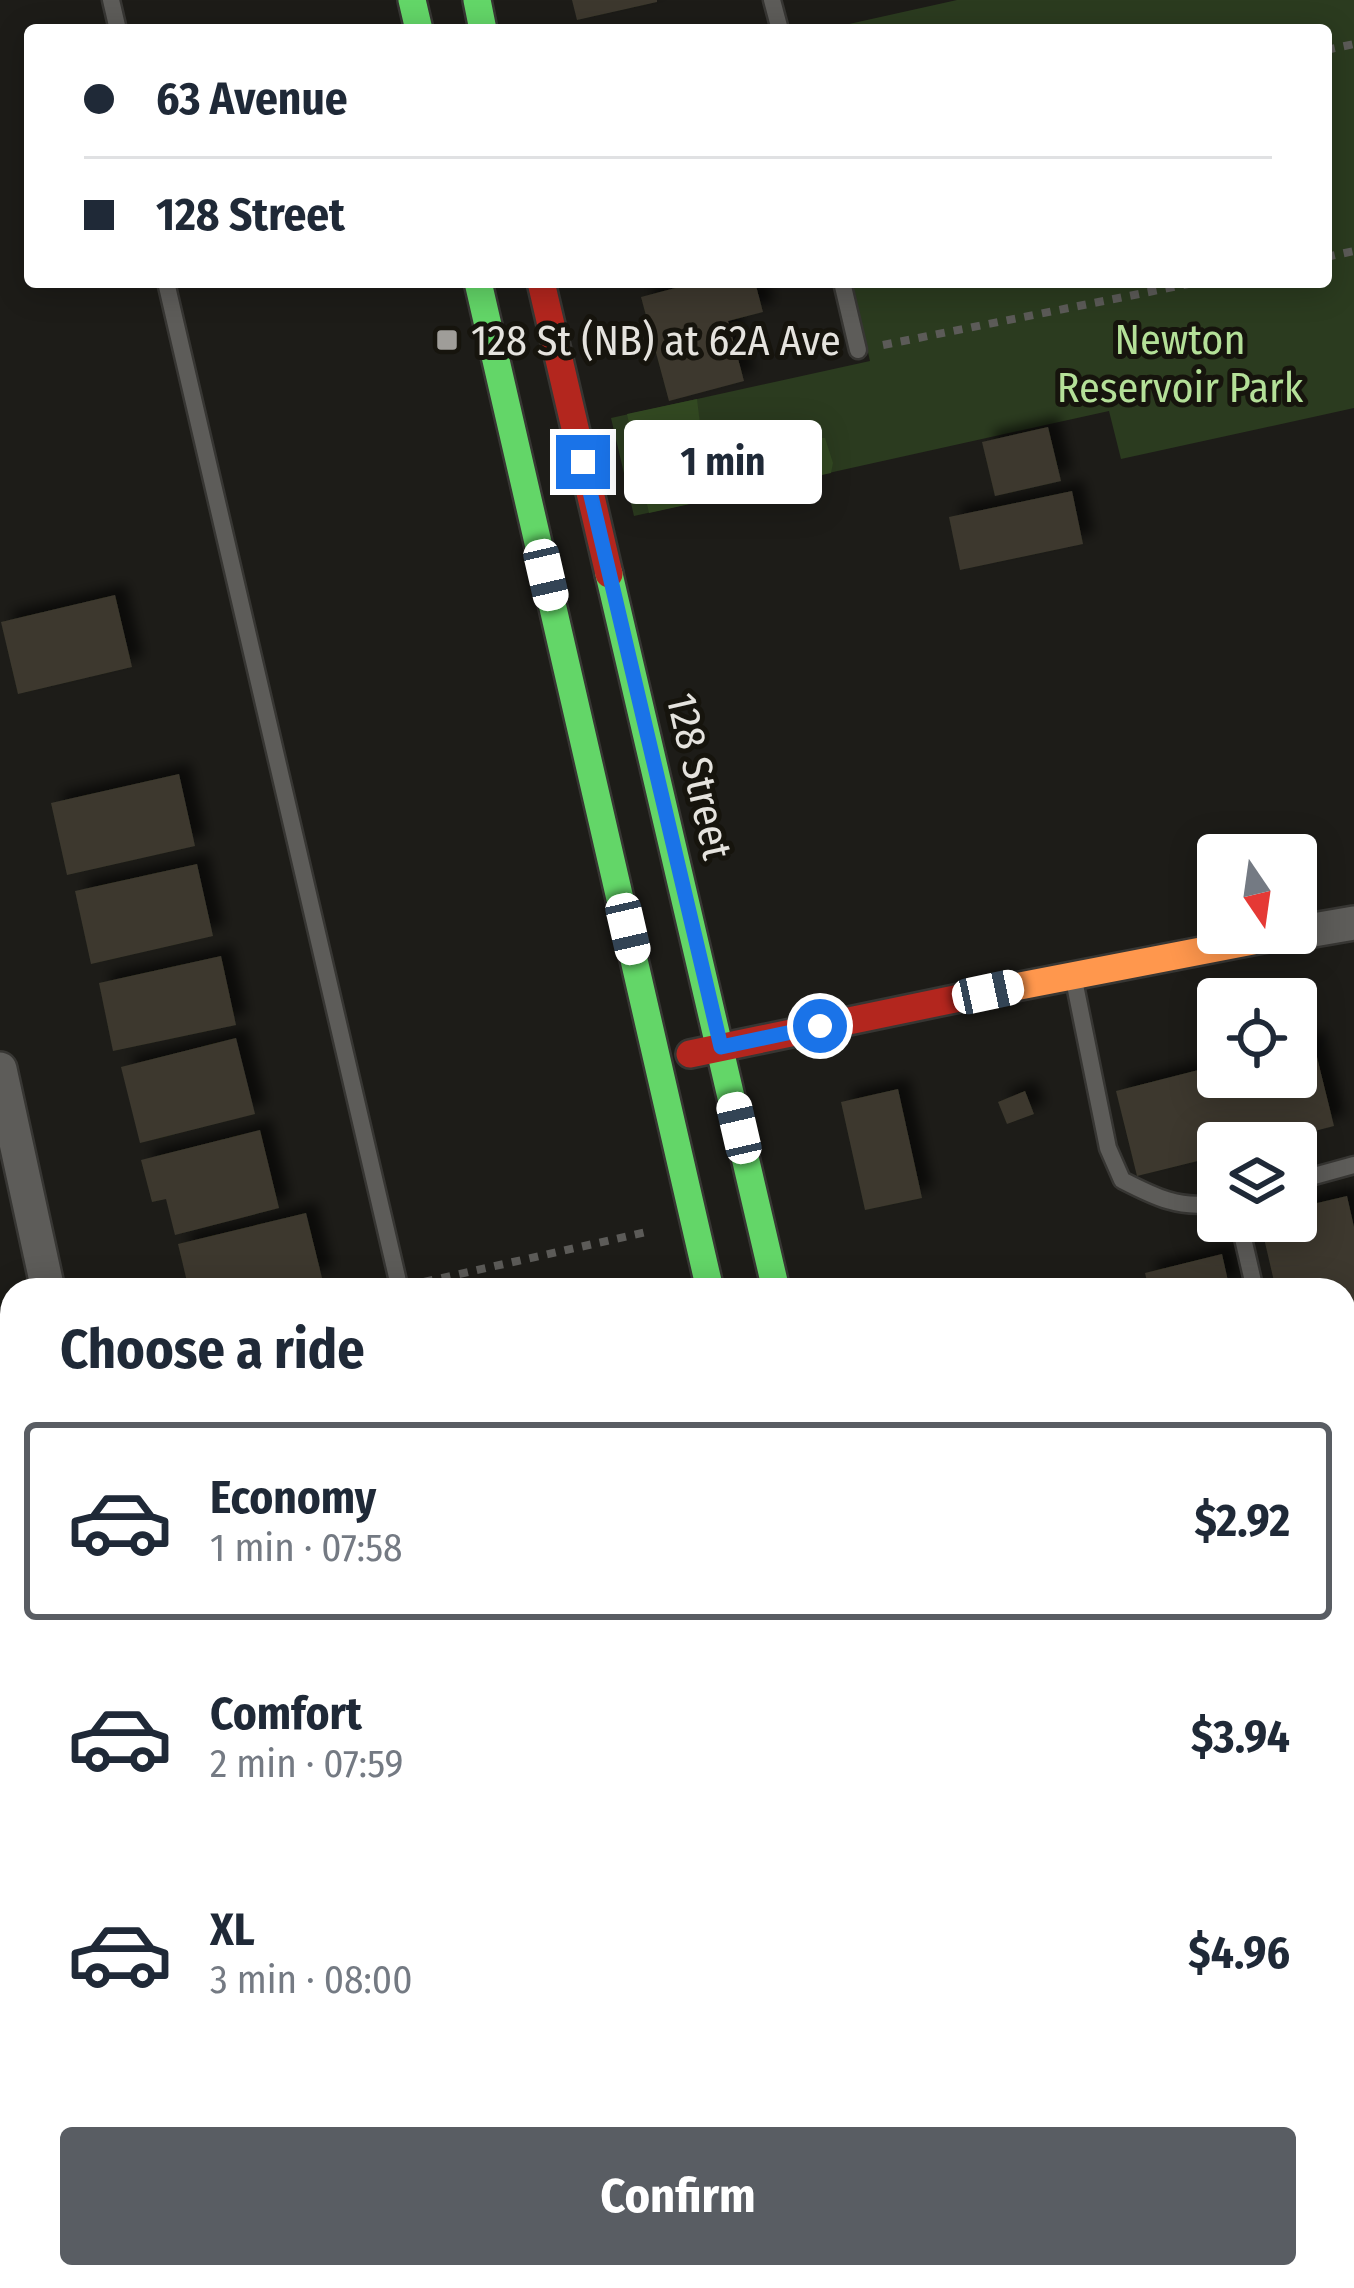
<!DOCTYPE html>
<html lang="en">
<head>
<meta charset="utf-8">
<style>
	:root { --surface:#fff; --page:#f2f2f3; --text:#1f2937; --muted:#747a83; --line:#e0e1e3; --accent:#595d63 }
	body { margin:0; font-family:"Fira Sans Condensed",sans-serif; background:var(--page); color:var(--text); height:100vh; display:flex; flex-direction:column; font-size:45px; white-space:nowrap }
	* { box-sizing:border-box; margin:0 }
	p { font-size:39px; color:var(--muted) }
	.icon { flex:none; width:66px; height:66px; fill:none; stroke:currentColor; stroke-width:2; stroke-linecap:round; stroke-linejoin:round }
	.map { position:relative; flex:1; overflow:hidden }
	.details { position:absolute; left:0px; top:1278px; width:1356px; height:1011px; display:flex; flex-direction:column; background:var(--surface); border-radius:36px 36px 0 0; box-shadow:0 6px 30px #0003 }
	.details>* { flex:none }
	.top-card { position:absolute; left:24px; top:24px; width:1308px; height:264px; border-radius:12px; box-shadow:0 6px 30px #0003; display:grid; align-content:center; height:264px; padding:0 60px; background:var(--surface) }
	.needle { width:78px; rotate:167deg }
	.buttons { position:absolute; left:1197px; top:834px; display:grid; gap:24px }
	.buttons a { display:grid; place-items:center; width:120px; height:120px; border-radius:12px; background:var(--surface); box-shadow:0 6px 30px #0003; font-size:60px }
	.end { position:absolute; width:54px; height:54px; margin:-27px; border:15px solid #1a73e8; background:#fff; box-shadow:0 0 0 6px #fff }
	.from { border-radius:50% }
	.bubble { position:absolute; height:84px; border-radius:12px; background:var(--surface); box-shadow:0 6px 30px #0003; font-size:39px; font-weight:700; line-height:84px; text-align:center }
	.car { position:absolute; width:36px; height:72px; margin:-36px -18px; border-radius:15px; box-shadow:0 0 9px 3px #0007; background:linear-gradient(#fff 24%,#345 0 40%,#fff 0 76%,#345 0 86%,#fff 0) }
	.top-card b { display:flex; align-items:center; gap:42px; height:114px; font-size:45px }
	.top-card b+b { border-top:3px solid var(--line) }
	.top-card i { width:30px; height:30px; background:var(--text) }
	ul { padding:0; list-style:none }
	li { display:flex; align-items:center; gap:36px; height:198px; margin:0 24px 18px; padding:0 36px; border:6px solid transparent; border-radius:12px }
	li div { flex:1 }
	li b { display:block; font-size:45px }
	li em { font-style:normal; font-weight:700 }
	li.current { border-color:var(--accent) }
	li>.icon { width:108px; height:108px; stroke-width:1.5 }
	h2 { padding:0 60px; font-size:54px; line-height:144px }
	.primary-button { display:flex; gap:24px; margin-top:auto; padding:24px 60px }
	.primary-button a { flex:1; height:138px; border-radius:12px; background:var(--accent); color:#fff; font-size:48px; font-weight:700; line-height:138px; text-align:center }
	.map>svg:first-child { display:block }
	.green { fill:#2b3b1f }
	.forest { fill:#334a22 }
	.building { fill:#3c392d; filter:url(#shadow) }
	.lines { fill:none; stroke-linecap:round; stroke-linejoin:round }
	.lane-casing { stroke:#373633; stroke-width:21 }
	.street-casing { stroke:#373633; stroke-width:38 }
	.fast-casing { stroke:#373633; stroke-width:32 }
	.slow-casing { stroke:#373633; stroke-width:32 }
	.jam-casing { stroke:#373633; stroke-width:32 }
	.path { stroke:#5c5b58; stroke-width:8; stroke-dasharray:9 9; stroke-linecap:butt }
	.lane { stroke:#5d5c59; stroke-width:16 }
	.street { stroke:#5d5c59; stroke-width:33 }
	.fast { stroke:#63d668; stroke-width:27 }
	.slow { stroke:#ff974d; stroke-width:27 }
	.jam { stroke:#b3261e; stroke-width:27 }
	.route { stroke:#1a73e8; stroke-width:15 }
	.poi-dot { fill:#9f9d99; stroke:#16140d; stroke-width:4.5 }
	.labels { text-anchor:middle; stroke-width:10; stroke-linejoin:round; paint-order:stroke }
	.park-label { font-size:42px; fill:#b4e098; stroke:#16140d }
	.poi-label { font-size:42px; fill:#e5e3de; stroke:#16140d; text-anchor:start }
	.street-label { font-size:42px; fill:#e5e3de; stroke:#16140d }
</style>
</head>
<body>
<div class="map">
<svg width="1354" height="2288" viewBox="0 0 1354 2288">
	<defs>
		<filter id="shadow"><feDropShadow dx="11" dy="-11" stdDeviation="6" flood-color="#0009"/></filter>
	</defs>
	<rect width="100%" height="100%" fill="#1d1c18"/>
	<path class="green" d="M 957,0 L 1354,0 L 1354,408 L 1121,459 L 1109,411 L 634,516 L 611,418 L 870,361 L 852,282 L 1326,282 L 1326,30 L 822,30 Z"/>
	<path class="forest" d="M 697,399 L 702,440 C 737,472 784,432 825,438 L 833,463 L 831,473 L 649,513 L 627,414 Z"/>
	<g class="building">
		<path d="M 572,0 L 657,0 L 657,2 L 577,20 Z"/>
		<path d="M 698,282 L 755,282 L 763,312 L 728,321 L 744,381 L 669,401 L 641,297 Z"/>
		<path d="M 1048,427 L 1061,481 L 995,496 L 982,442 Z"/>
		<path d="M 1072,491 L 1083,544 L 960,570 L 949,517 Z"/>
		<path d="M 115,595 L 132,667 L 18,694 L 1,622 Z"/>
		<path d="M 179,774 L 195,846 L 67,875 L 51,803 Z"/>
		<path d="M 197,864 L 213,936 L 91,964 L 75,891 Z"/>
		<path d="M 221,956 L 236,1025 L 113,1051 L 99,983 Z"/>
		<path d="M 236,1038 L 255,1114 L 140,1143 L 121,1067 Z"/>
		<path d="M 1313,1041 L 1334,1126 L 1268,1143 L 1218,1143 L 1218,1156 L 1137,1176 L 1116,1091 L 1218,1065 L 1218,1077 L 1296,1077 L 1296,1046 Z"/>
		<path d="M 898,1089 L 922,1198 L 865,1210 L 841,1102 Z"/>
		<path d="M 1025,1091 L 1034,1114 L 1007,1124 L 998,1102 Z"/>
		<path d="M 260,1130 L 279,1208 L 175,1235 L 166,1199 L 152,1202 L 141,1160 Z"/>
		<path d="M 1347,1196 L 1354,1227 L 1354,1431 L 1344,1434 L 1344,1290 L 1276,1290 L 1260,1221 L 1296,1221 L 1296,1208 Z"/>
		<path d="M 306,1213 L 322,1278 L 272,1290 L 189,1290 L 178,1244 Z"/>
		<path d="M 1222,1254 L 1230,1290 L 1149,1290 L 1145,1273 Z"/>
		<path d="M 1354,1443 L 1354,1628 L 1352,1628 L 1344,1592 L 1344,1445 Z"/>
		<path d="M 12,1545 L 12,1622 L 0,1625 L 0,1548 Z"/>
		<path d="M 0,1753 L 12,1755 L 12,1827 L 0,1825 Z"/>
		<path d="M 1344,1791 L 1354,1826 L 1354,1868 L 1344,1871 Z"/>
		<path d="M 0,1836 L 12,1883 L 12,1967 L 0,1970 Z"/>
		<path d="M 1354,1969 L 1354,2069 L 1344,2071 L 1344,1971 Z"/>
		<path d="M 12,1996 L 12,2092 L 0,2085 L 0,2016 Z"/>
		<path d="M 12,2250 L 12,2277 L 87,2277 L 90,2288 L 0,2288 L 0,2253 Z"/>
		<path d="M 109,2277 L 211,2277 L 214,2288 L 112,2288 Z"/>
		<path d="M 240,2277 L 334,2277 L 336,2285 L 243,2288 Z"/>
	</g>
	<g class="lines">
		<defs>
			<g id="lane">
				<path d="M 111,0 L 118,30"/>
				<path d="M 772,0 L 780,30"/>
				<path d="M 166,282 L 400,1290"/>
				<path d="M 842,282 L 858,350"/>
				<path d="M 1073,975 L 1108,1148 L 1122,1180 C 1153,1196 1182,1211 1218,1202"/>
				<path d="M 1296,1181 L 1354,1165"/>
				<path d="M 1239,1221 L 1255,1290"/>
				<path d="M 1344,1667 L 1354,1710"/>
				<path d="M 1344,1935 L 1354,1931"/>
				<path d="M 0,2159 L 12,2157"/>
			</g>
			<g id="street">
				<path d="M 1296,933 L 1354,923"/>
				<path d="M 0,1069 L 48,1290"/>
				<path d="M 0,1420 L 12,1413"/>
			</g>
			<g id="fast">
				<path d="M 412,0 L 419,30"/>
				<path d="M 477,0 L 483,30"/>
				<path d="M 478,282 L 710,1290"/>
				<path d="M 609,574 L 776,1290"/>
				<path d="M 1344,2168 L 1354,2166"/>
				<path d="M 937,2277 L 939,2288"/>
				<path d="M 1001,2277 L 1003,2288"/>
				<path d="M 1078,2288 L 1129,2277"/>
			</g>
			<g id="slow">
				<path d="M 974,995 L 1294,933"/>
				<path d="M 1344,2230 L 1354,2228"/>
				<path d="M 782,2288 L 834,2277"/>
			</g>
			<g id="jam">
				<path d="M 541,282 L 609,574"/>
				<path d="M 690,1054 L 974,995"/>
			</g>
		</defs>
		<use href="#lane" class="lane-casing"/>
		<use href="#street" class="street-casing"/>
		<use href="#fast" class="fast-casing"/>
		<use href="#slow" class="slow-casing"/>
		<use href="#jam" class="jam-casing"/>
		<g class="path">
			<path d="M 1326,50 L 1354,44"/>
			<path d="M 1326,257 L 1354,251"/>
			<path d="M 883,345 L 1199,282"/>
			<path d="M 424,1282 L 651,1231"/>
		</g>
		<use href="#lane" class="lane"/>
		<use href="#street" class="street"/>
		<use href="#fast" class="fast"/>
		<use href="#slow" class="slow"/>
		<use href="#jam" class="jam"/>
	</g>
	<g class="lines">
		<path class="route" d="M 583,462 L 721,1047 L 820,1026"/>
	</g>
	<rect class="poi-dot" x="435" y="328" width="24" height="24" rx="6"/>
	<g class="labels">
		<g class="park-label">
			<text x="1180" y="354">Newton<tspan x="1180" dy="48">Reservoir Park</tspan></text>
		</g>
		<g class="poi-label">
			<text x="471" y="355">128 St (NB) at 62A Ave</text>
		</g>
		<g class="street-label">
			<text transform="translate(700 776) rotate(77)" y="15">128 Street</text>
		</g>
	</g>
</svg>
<div class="buttons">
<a><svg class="needle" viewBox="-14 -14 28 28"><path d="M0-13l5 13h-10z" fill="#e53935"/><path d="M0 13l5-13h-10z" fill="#747a83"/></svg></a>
<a><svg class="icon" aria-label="locate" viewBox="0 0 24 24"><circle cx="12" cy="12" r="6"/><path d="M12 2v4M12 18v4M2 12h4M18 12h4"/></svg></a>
<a><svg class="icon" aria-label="layers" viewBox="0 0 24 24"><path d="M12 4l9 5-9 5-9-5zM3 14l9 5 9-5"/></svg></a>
</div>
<i class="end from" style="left:820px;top:1026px"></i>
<i class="end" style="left:583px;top:462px"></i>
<div class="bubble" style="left:624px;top:420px;width:198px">1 min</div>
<i class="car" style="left:546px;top:575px;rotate:167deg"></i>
<i class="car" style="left:628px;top:929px;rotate:167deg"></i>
<i class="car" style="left:988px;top:992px;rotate:78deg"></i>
<i class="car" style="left:739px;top:1128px;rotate:347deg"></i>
<div class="top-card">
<b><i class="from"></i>63 Avenue</b>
<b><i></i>128 Street</b>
</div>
<section class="details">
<h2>Choose a ride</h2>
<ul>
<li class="current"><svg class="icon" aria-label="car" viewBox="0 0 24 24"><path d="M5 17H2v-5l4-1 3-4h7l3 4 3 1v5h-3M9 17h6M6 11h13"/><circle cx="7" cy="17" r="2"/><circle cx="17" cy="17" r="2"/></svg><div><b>Economy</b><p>1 min · 07:58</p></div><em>$2.92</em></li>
<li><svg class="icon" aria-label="car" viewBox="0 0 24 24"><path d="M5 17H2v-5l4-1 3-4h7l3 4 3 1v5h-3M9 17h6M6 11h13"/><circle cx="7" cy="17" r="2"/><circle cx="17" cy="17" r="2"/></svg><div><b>Comfort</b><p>2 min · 07:59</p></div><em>$3.94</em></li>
<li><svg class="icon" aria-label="car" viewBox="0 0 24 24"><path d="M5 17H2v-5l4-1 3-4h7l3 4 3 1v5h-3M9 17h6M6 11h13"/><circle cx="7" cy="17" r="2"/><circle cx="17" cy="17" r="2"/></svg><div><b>XL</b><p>3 min · 08:00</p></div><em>$4.96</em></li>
</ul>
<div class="primary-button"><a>Confirm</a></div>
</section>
</div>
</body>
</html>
